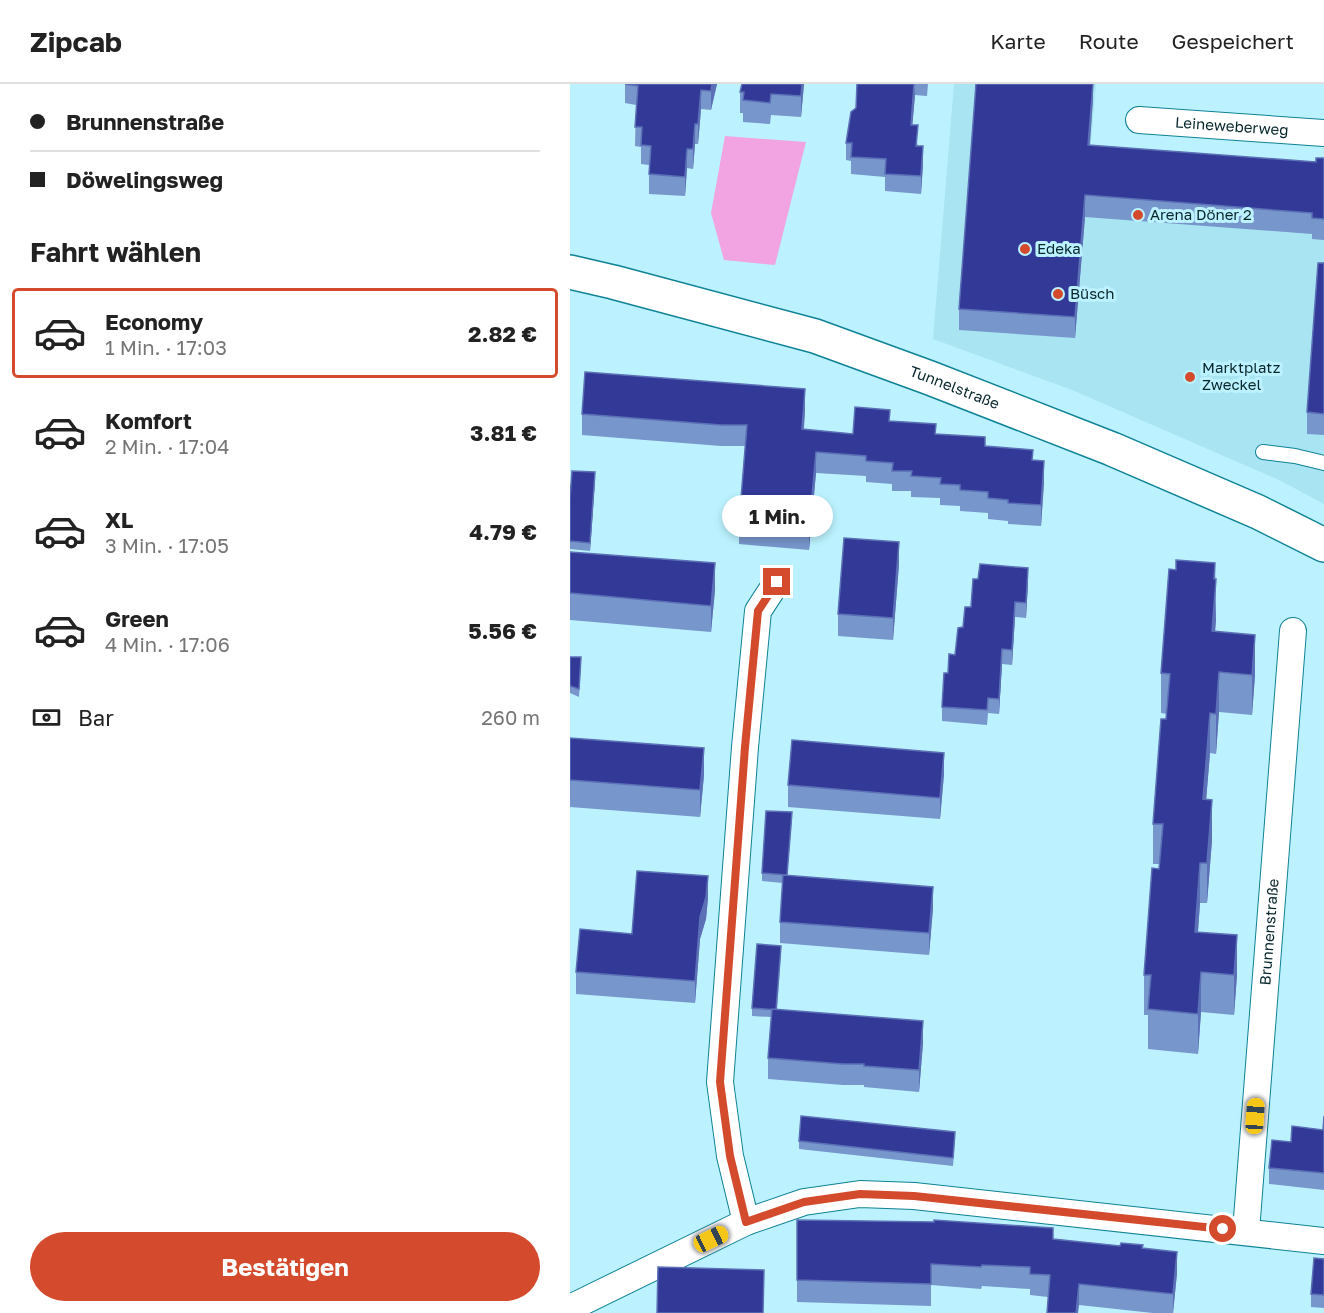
<!DOCTYPE html>
<html lang="de">
<head>
<meta charset="utf-8">
<style>
	:root { --surface:#fff; --page:#f2f2f2; --text:#222; --muted:#767676; --line:#e0e0e0; --accent:#d44a2c }
	body { margin:0; font-family:"Golos Text",sans-serif; background:var(--page); color:var(--text); height:100vh; display:flex; flex-direction:column; font-size:22px; white-space:nowrap }
	* { box-sizing:border-box; margin:0 }
	p { font-size:20px; color:var(--muted) }
	.icon { flex:none; width:33px; height:33px; fill:none; stroke:currentColor; stroke-width:2; stroke-linecap:round; stroke-linejoin:round }
	.map { position:relative; flex:1; overflow:hidden }
	.side { display:flex; flex-direction:column; background:var(--surface); width:570px }
	.side>* { flex:none }
	.hud { display:grid; align-content:center; height:132px; padding:0 30px; background:var(--surface) }
	.end { position:absolute; width:27px; height:27px; margin:-14px; border:8px solid #d44a2c; background:#fff; box-shadow:0 0 0 3px #fff }
	.from { border-radius:50% }
	.bubble { position:absolute; height:42px; border-radius:21px; background:var(--surface); box-shadow:0 3px 9px #0003; font-size:20px; font-weight:700; line-height:42px; text-align:center }
	.car { position:absolute; width:18px; height:36px; margin:-18px -9px; border-radius:8px; box-shadow:0 0 4px 2px #0007; background:linear-gradient(#f5c518 24%,#345 0 40%,#f5c518 0 76%,#345 0 86%,#f5c518 0) }
	.hud b { display:flex; align-items:center; gap:21px; height:57px; font-size:22px }
	.hud b+b { border-top:2px solid var(--line) }
	.hud i { width:15px; height:15px; background:var(--text) }
	ul { padding:0; list-style:none }
	li { display:flex; align-items:center; gap:18px; height:90px; margin:0 12px 9px; padding:0 18px; border:3px solid transparent; border-radius:6px }
	li div { flex:1 }
	li b { display:block; font-size:22px }
	li em { font-style:normal; font-weight:700 }
	li.current { border-color:var(--accent) }
	li>.icon { width:54px; height:54px; stroke-width:1.5 }
	h2 { padding:0 30px; font-size:27px; line-height:72px }
	.pay { display:flex; align-items:center; gap:15px; height:66px; padding:0 30px; font-size:22px }
	.pay p { margin-inline-start:auto }
	.action { display:flex; gap:12px; margin-top:auto; padding:12px 30px }
	.action a { flex:1; height:69px; border-radius:36px; background:var(--accent); color:#fff; font-size:24px; font-weight:700; line-height:69px; text-align:center }
	header { display:flex; align-items:center; gap:36px; box-sizing:border-box; height:84px; padding:0 30px; background:var(--surface); border-bottom:2px solid var(--line) }
	header strong { font-size:28px }
	nav { display:flex; gap:33px; margin-inline-start:auto; font-size:21px }
	main { display:flex; flex:1; min-height:0 }
	.map>svg:first-child { display:block }
	.built { fill:#a9e4f2 }
	.green { fill:#f1a3e2 }
	.lines { fill:none; stroke-linecap:round; stroke-linejoin:round }
	.lane-casing { stroke:#0e8296; stroke-width:16 }
	.street-casing { stroke:#0e8296; stroke-width:28 }
	.secondary-casing { stroke:#0e8296; stroke-width:36 }
	.lane { stroke:#fff; stroke-width:14 }
	.street { stroke:#fff; stroke-width:26 }
	.secondary { stroke:#fff; stroke-width:33 }
	.wall { fill:#7796cb }
	.shaded-wall { fill:#5b70b6 }
	.building { fill:#323997; stroke:#5b70b6; stroke-width:1.5 }
	.route { stroke:#d44a2c; stroke-width:8 }
	.poi-dot { fill:#d44a2c; stroke:#bcf2ff; stroke-width:2 }
	.labels { text-anchor:middle; stroke-width:6; stroke-linejoin:round; paint-order:stroke }
	.street-label { font-size:15px; fill:#06262c; stroke:#bcf2ff }
	.poi-label { font-size:15px; fill:#06262c; stroke:#bcf2ff; text-anchor:start }
</style>
</head>
<body>
<header>
<strong>Zipcab</strong>
<nav><a>Karte</a><a>Route</a><a>Gespeichert</a></nav>
</header>
<main>
<section class="side">
<div class="hud">
<b><i class="from"></i>Brunnenstraße</b>
<b><i></i>Döwelingsweg</b>
</div>
<h2>Fahrt wählen</h2>
<ul>
<li class="current"><svg class="icon" aria-label="car" viewBox="0 0 24 24"><path d="M5 17H2v-5l4-1 3-4h7l3 4 3 1v5h-3M9 17h6M6 11h13"/><circle cx="7" cy="17" r="2"/><circle cx="17" cy="17" r="2"/></svg><div><b>Economy</b><p>1 Min. · 17:03</p></div><em>2.82 €</em></li>
<li><svg class="icon" aria-label="car" viewBox="0 0 24 24"><path d="M5 17H2v-5l4-1 3-4h7l3 4 3 1v5h-3M9 17h6M6 11h13"/><circle cx="7" cy="17" r="2"/><circle cx="17" cy="17" r="2"/></svg><div><b>Komfort</b><p>2 Min. · 17:04</p></div><em>3.81 €</em></li>
<li><svg class="icon" aria-label="car" viewBox="0 0 24 24"><path d="M5 17H2v-5l4-1 3-4h7l3 4 3 1v5h-3M9 17h6M6 11h13"/><circle cx="7" cy="17" r="2"/><circle cx="17" cy="17" r="2"/></svg><div><b>XL</b><p>3 Min. · 17:05</p></div><em>4.79 €</em></li>
<li><svg class="icon" aria-label="car" viewBox="0 0 24 24"><path d="M5 17H2v-5l4-1 3-4h7l3 4 3 1v5h-3M9 17h6M6 11h13"/><circle cx="7" cy="17" r="2"/><circle cx="17" cy="17" r="2"/></svg><div><b>Green</b><p>4 Min. · 17:06</p></div><em>5.56 €</em></li>
</ul>
<div class="pay"><svg class="icon" aria-label="cash" viewBox="0 0 24 24"><path d="M3 7h18v10H3z"/><circle cx="12" cy="12" r="2"/></svg>Bar<p>260 m</p></div>
<div class="action"><a>Bestätigen</a></div>
</section>
<div class="map">
<svg width="754" height="1229" viewBox="0 0 754 1229">
	<rect width="100%" height="100%" fill="#bcf2ff"/>
	<path class="built" d="M 384,0 L 526,0 L 519,81 L 754,95 L 754,420 L 711,397 L 502,306 L 363,255 Z"/>
	<path class="green" d="M 155,52 L 236,58 L 205,181 L 154,176 L 141,129 Z"/>
	<g class="lines">
		<defs>
			<path id="lane" d="M 693,368 L 725,372 L 754,379"/>
			<g id="street">
				<path id="s1" d="M 569,36 L 754,49"/>
				<path d="M 176,1138 L 160,1072 L 150,998 L 175,663 L 188,527 L 207,498"/>
				<path id="s2" d="M 676,1147 L 723,547"/>
				<path d="M 0,1224 L 176,1138 L 234,1118 L 290,1110 L 344,1112 L 754,1157"/>
			</g>
			<g id="secondary">
				<path id="s3" d="M 0,188 L 43,198 L 245,252 L 360,294 L 542,365 L 688,428 L 754,461"/>
			</g>
		</defs>
		<use href="#lane" class="lane-casing"/>
		<use href="#street" class="street-casing"/>
		<use href="#secondary" class="secondary-casing"/>
		<use href="#lane" class="lane"/>
		<use href="#street" class="street"/>
		<use href="#secondary" class="secondary"/>
	</g>
	<g class="wall">
		<path d="M 55,0 L 147,0 L 141,26 L 131,25 L 128,60 L 125,60 L 123,85 L 117,84 L 115,112 L 79,110 L 79,81 L 71,80 L 71,63 L 65,62 L 66,21 L 55,19 Z"/>
		<path d="M 234,0 L 231,33 L 201,31 L 200,40 L 173,38 L 173,29 L 170,29 L 170,8 Z"/>
		<path d="M 287,0 L 358,0 L 357,12 L 345,11 L 342,41 L 353,80 L 351,110 L 315,107 L 315,93 L 281,90 L 281,77 L 276,76 L 276,59 L 286,24 Z"/>
		<path d="M 523,0 L 523,15 L 520,61 L 746,78 L 754,74 L 754,156 L 742,155 L 742,150 L 515,133 L 505,254 L 389,246 L 389,225 Z"/>
		<path d="M 754,179 L 754,351 L 737,350 L 737,328 Z"/>
		<path d="M 235,326 L 234,345 L 283,350 L 320,337 L 463,376 L 474,398 L 471,442 L 438,440 L 438,437 L 418,435 L 418,429 L 390,427 L 390,422 L 370,421 L 370,414 L 341,413 L 341,407 L 322,407 L 322,400 L 296,398 L 296,392 L 246,389 L 239,466 L 169,460 L 169,439 L 175,362 L 151,362 L 12,351 L 12,330 Z"/>
		<path d="M 25,396 L 20,467 L 0,465 L 0,415 Z"/>
		<path d="M 0,468 L 145,506 L 141,548 L 0,536 Z"/>
		<path d="M 329,480 L 323,556 L 268,552 L 268,530 Z"/>
		<path d="M 458,498 L 456,534 L 445,533 L 442,581 L 432,580 L 429,630 L 418,629 L 417,641 L 372,637 L 372,623 L 378,589 L 401,523 Z"/>
		<path d="M 646,535 L 645,548 L 685,591 L 682,631 L 649,628 L 646,670 L 640,669 L 636,715 L 642,756 L 637,819 L 630,819 L 628,848 L 667,891 L 664,931 L 631,928 L 628,970 L 578,965 L 578,931 L 574,931 L 574,891 L 590,780 L 583,780 L 583,740 L 597,630 L 591,629 L 591,589 Z"/>
		<path d="M 0,573 L 11,581 L 9,613 L 0,609 Z"/>
		<path d="M 0,654 L 134,691 L 130,733 L 0,723 Z"/>
		<path d="M 374,690 L 370,735 L 218,723 L 218,701 Z"/>
		<path d="M 222,736 L 217,791 L 363,824 L 359,871 L 210,859 L 210,838 L 213,799 L 192,797 L 192,789 Z"/>
		<path d="M 138,814 L 136,835 L 130,855 L 125,919 L 6,910 L 6,888 L 62,850 Z"/>
		<path d="M 211,870 L 207,926 L 353,959 L 349,1008 L 294,1003 L 294,1001 L 273,1001 L 198,995 L 198,974 L 201,933 L 182,932 L 182,924 Z"/>
		<path d="M 754,1032 L 754,1106 L 699,1100 L 699,1084 L 721,1058 L 753,1046 Z"/>
		<path d="M 385,1055 L 383,1082 L 229,1065 L 229,1057 Z"/>
		<path d="M 227,1136 L 483,1155 L 573,1164 L 607,1189 L 603,1229 L 583,1229 L 509,1221 L 478,1213 L 460,1211 L 460,1205 L 412,1202 L 411,1205 L 361,1201 L 361,1222 L 227,1218 Z"/>
		<path d="M 754,1175 L 754,1224 L 741,1223 L 741,1210 Z"/>
	</g>
	<g class="shaded-wall">
		<path d="M 142,0 L 147,0 L 141,26 L 141,7 Z"/>
		<path d="M 232,0 L 234,0 L 231,33 L 231,12 Z"/>
		<path d="M 344,0 L 345,11 L 341,58 L 341,41 Z"/>
		<path d="M 523,0 L 523,15 L 518,82 L 518,61 Z"/>
		<path d="M 131,6 L 131,25 L 128,60 L 128,40 Z"/>
		<path d="M 125,40 L 125,60 L 123,85 L 123,65 Z"/>
		<path d="M 353,62 L 353,80 L 351,110 L 351,92 Z"/>
		<path d="M 117,65 L 117,84 L 115,112 L 115,93 Z"/>
		<path d="M 515,111 L 515,133 L 505,254 L 505,233 Z"/>
		<path d="M 235,305 L 235,326 L 232,366 L 232,345 Z"/>
		<path d="M 246,368 L 246,389 L 239,466 L 239,445 Z"/>
		<path d="M 474,377 L 474,398 L 471,442 L 471,421 Z"/>
		<path d="M 25,388 L 25,396 L 20,467 L 20,459 Z"/>
		<path d="M 329,458 L 329,480 L 323,556 L 323,534 Z"/>
		<path d="M 145,479 L 145,506 L 141,548 L 141,522 Z"/>
		<path d="M 645,479 L 646,535 L 642,587 L 642,547 Z"/>
		<path d="M 458,484 L 458,498 L 456,534 L 456,519 Z"/>
		<path d="M 445,518 L 445,533 L 442,581 L 442,566 Z"/>
		<path d="M 685,551 L 685,591 L 682,631 L 682,591 Z"/>
		<path d="M 432,565 L 432,580 L 429,630 L 429,615 Z"/>
		<path d="M 649,588 L 649,628 L 646,670 L 646,630 Z"/>
		<path d="M 640,629 L 640,669 L 633,755 L 633,715 Z"/>
		<path d="M 134,664 L 134,691 L 130,733 L 130,706 Z"/>
		<path d="M 374,669 L 374,690 L 370,735 L 370,714 Z"/>
		<path d="M 642,716 L 642,756 L 637,819 L 637,779 Z"/>
		<path d="M 630,779 L 630,819 L 625,888 L 625,848 Z"/>
		<path d="M 138,792 L 138,814 L 136,835 L 130,855 L 125,919 L 125,897 L 130,833 Z"/>
		<path d="M 363,803 L 363,824 L 359,871 L 359,849 Z"/>
		<path d="M 667,851 L 667,891 L 664,931 L 664,891 Z"/>
		<path d="M 631,888 L 631,928 L 628,970 L 628,930 Z"/>
		<path d="M 353,937 L 353,959 L 349,1008 L 349,986 Z"/>
		<path d="M 607,1168 L 607,1189 L 603,1229 L 603,1210 Z"/>
		<path d="M 509,1200 L 509,1221 L 508,1229 L 506,1229 Z"/>
	</g>
	<g class="building">
		<path d="M 55,0 L 142,0 L 141,7 L 131,6 L 128,40 L 125,40 L 123,65 L 117,65 L 115,93 L 79,90 L 81,62 L 71,61 L 72,43 L 65,43 L 68,2 Z"/>
		<path d="M 172,0 L 232,0 L 231,12 L 201,10 L 200,19 L 173,16 L 174,8 L 170,8 Z"/>
		<path d="M 287,0 L 344,0 L 341,41 L 348,41 L 346,62 L 353,62 L 351,92 L 315,90 L 316,75 L 281,73 L 282,59 L 276,59 L 281,28 L 286,24 Z"/>
		<path d="M 406,0 L 523,0 L 518,61 L 746,78 L 746,74 L 754,74 L 754,135 L 742,134 L 742,129 L 515,111 L 505,233 L 389,225 Z"/>
		<path d="M 748,179 L 754,179 L 754,330 L 737,328 Z"/>
		<path d="M 15,288 L 235,305 L 232,345 L 283,350 L 285,323 L 320,326 L 319,337 L 366,340 L 365,350 L 415,353 L 415,362 L 463,366 L 462,376 L 474,377 L 471,421 L 438,419 L 438,416 L 418,414 L 418,408 L 390,406 L 390,401 L 370,400 L 371,394 L 341,392 L 342,387 L 322,387 L 323,379 L 296,377 L 296,372 L 246,368 L 239,445 L 169,439 L 177,341 L 151,341 L 12,330 Z"/>
		<path d="M 2,387 L 25,388 L 20,459 L 0,457 L 0,415 Z"/>
		<path d="M 274,454 L 329,458 L 323,534 L 268,530 Z"/>
		<path d="M 0,468 L 145,479 L 141,522 L 0,509 Z"/>
		<path d="M 606,476 L 645,479 L 644,495 L 646,495 L 642,547 L 685,551 L 682,591 L 649,588 L 646,630 L 640,629 L 633,715 L 642,716 L 637,779 L 630,779 L 625,848 L 667,851 L 664,891 L 631,888 L 628,930 L 578,925 L 581,891 L 574,891 L 582,784 L 589,785 L 593,740 L 583,740 L 591,635 L 596,635 L 600,590 L 591,589 L 599,485 L 606,486 Z"/>
		<path d="M 410,480 L 458,484 L 456,519 L 445,518 L 442,566 L 432,565 L 429,615 L 418,614 L 417,626 L 372,623 L 374,589 L 378,589 L 379,570 L 385,571 L 388,544 L 393,543 L 395,523 L 401,523 L 403,495 L 408,495 Z"/>
		<path d="M 0,573 L 11,573 L 9,605 L 0,602 Z"/>
		<path d="M 0,654 L 134,664 L 130,706 L 0,696 Z"/>
		<path d="M 222,656 L 374,669 L 370,714 L 218,701 Z"/>
		<path d="M 196,727 L 222,728 L 217,791 L 192,789 Z"/>
		<path d="M 67,787 L 138,792 L 136,813 L 130,833 L 125,897 L 6,888 L 10,845 L 62,850 Z"/>
		<path d="M 213,791 L 363,803 L 359,849 L 210,838 Z"/>
		<path d="M 187,860 L 211,862 L 206,926 L 182,924 Z"/>
		<path d="M 202,925 L 353,937 L 349,986 L 294,982 L 294,980 L 273,980 L 198,974 Z"/>
		<path d="M 231,1032 L 385,1048 L 383,1074 L 229,1057 Z"/>
		<path d="M 754,1032 L 754,1089 L 699,1084 L 702,1056 L 721,1058 L 722,1042 L 753,1046 Z"/>
		<path d="M 227,1136 L 364,1138 L 364,1136 L 483,1144 L 483,1155 L 550,1162 L 551,1159 L 573,1161 L 572,1164 L 607,1168 L 603,1210 L 509,1200 L 506,1229 L 477,1229 L 480,1191 L 460,1190 L 460,1183 L 412,1181 L 411,1183 L 361,1180 L 361,1200 L 227,1196 Z"/>
		<path d="M 744,1174 L 754,1175 L 754,1211 L 741,1210 Z"/>
		<path d="M 88,1183 L 194,1186 L 193,1229 L 87,1229 Z"/>
	</g>
	<g class="lines">
		<path class="route" d="M 207,498 L 188,527 L 175,663 L 150,998 L 160,1072 L 176,1138 L 234,1118 L 290,1110 L 344,1112 L 653,1145"/>
	</g>
	<g class="poi-dot">
		<circle cx="568" cy="131" r="6"/>
		<circle cx="455" cy="165" r="6"/>
		<circle cx="488" cy="210" r="6"/>
		<circle cx="620" cy="293" r="6"/>
	</g>
	<g class="labels">
		<g class="street-label">
			<text dy="5" stroke="none"><textPath href="#s1" startOffset="93">Leineweberweg</textPath></text>
			<text dy="5" stroke="none"><textPath href="#s3" startOffset="402">Tunnelstraße</textPath></text>
			<text dy="5" stroke="none"><textPath href="#s2" startOffset="300">Brunnenstraße</textPath></text>
		</g>
		<g class="poi-label">
			<text x="580" y="136">Arena Döner 2</text>
			<text x="467" y="170">Edeka</text>
			<text x="500" y="215">Büsch</text>
			<text x="632" y="289">Marktplatz<tspan x="632" dy="17">Zweckel</tspan></text>
		</g>
	</g>
</svg>
<i class="end from" style="left:653px;top:1145px"></i>
<i class="end" style="left:207px;top:498px"></i>
<div class="bubble" style="left:152px;top:411px;width:111px">1 Min.</div>
<i class="car" style="left:685px;top:1032px;rotate:4deg"></i>
<i class="car" style="left:141px;top:1155px;rotate:65deg"></i>
</div>
</main>
</body>
</html>
